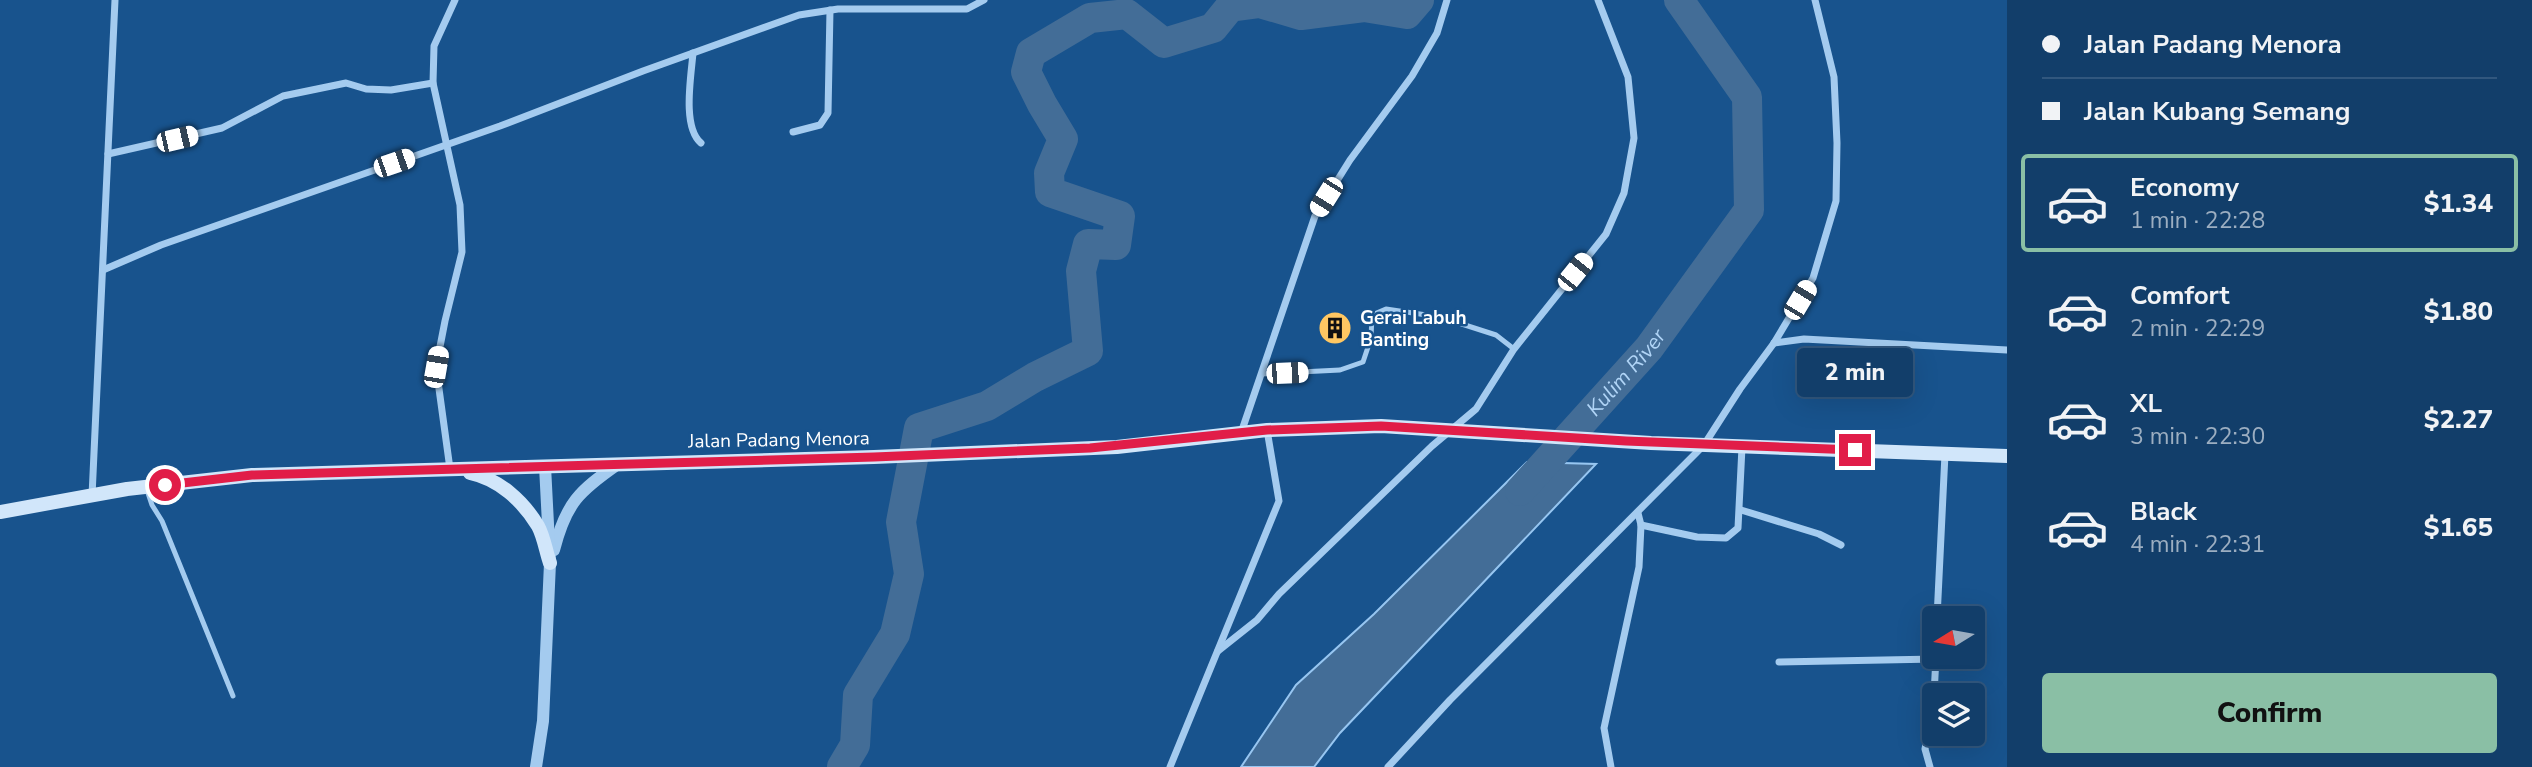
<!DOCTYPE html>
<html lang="en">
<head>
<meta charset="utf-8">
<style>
	:root { --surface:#123e6a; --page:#1b4570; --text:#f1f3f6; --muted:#9caec1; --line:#31577e; --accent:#8abfa5 }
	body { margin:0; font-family:"Nunito Sans",sans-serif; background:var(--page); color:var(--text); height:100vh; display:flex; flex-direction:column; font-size:26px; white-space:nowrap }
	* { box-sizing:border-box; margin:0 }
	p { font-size:23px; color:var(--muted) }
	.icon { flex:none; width:38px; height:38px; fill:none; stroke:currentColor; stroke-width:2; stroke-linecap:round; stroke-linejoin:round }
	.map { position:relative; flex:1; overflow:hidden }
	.panel { display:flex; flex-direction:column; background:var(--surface); width:525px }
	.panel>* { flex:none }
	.top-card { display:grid; align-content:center; height:154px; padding:0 35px; background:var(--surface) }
	.needle { width:46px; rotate:259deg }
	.controls { position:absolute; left:1922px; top:606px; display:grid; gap:14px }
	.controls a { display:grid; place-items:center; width:63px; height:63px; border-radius:7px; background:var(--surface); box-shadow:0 7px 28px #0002,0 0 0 2px var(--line); font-size:35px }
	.end { position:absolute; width:32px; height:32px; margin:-16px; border:9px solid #e11d48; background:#fff; box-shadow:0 0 0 4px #fff }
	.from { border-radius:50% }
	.bubble { position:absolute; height:49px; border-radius:7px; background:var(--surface); box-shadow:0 7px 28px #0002,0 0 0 2px var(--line); font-size:23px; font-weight:800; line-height:49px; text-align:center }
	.car { position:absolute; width:21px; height:42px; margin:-21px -10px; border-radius:9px; box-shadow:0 0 5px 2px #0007; background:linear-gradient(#fff 24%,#345 0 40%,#fff 0 76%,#345 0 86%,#fff 0) }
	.top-card b { display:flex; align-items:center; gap:24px; height:66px; font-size:26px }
	.top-card b+b { border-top:2px solid var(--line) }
	.top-card i { width:18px; height:18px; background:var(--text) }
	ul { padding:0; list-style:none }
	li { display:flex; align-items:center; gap:21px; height:98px; margin:0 14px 10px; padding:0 21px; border:4px solid transparent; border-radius:7px }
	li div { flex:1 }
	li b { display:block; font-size:26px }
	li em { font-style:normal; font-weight:800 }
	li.on { border-color:var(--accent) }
	li>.icon { width:63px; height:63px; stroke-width:1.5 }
	.cta { display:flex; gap:14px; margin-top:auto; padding:14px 35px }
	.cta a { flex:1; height:80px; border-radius:7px; background:var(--accent); color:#111; font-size:28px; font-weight:800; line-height:80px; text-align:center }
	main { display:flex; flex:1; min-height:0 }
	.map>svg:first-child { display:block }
	.water { fill:#436d97; stroke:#97c6f1; stroke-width:2 }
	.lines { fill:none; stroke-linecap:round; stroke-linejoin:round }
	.river { stroke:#436d97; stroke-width:30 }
	.service { stroke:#a4cbef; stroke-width:5 }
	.minor { stroke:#a4cbef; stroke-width:7 }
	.tertiary { stroke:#a4cbef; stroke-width:12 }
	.secondary { stroke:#d1e6fa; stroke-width:14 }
	.route { stroke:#e11d48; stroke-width:9 }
	.labels { text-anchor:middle; stroke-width:5; stroke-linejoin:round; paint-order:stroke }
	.poi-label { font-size:19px; font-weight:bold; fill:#fff; stroke:#18538d; text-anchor:start }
	.street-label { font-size:19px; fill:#fff; stroke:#18538d }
	.water-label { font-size:21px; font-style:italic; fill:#b0d4f6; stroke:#18538d }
</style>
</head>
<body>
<main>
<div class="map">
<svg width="2007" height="767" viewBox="0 0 2007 767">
	<rect width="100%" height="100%" fill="#18538d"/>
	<path class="water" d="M 1527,462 L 1596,464 L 1340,733 L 1314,767 L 1241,767 L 1296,685 L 1374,614 Z"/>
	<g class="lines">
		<g class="river">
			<path id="s1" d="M 1520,491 L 1649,348 L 1749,210 L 1747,97 L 1679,0"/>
			<path d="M 842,767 L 855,745 L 858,695 L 895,634 L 909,574 L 901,522 L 919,428 L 987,406 L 1035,377 L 1088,351 L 1081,271 L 1088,244 L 1116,245 L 1120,216 L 1050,192 L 1049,173 L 1063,139 L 1042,104 L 1026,72 L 1031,53 L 1090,18 L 1127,14 L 1164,43 L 1213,28 L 1230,7 L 1260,3 L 1301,15 L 1364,7 L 1407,14 L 1419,0"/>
		</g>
		<g class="service">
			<path d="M 1261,374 L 1340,370 L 1363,362 L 1371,338 L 1372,315 L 1386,309 L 1440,317 L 1496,335 L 1514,349"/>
			<path d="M 147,490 L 152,505 L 162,521 L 233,696"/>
		</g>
		<g class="minor">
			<path d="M 693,53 C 691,77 682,127 701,143"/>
			<path d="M 793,132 L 820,125 L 828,113 L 830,10"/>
			<path d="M 108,154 L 222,128 L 283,96 L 346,83 L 366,89 L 391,90 L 433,83"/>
			<path d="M 103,270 L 161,245 L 500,126 L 643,71 L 799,15 L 838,9 L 967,9 L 984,0"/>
			<path d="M 1774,343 L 1804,339 L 2007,350"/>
			<path d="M 1241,433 L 1315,216 L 1350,160 L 1412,76 L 1437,33 L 1447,0"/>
			<path d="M 450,469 L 436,367 L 445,321 L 462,252 L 460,205 L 433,83 L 434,46 L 455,0"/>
			<path d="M 92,496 L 115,0"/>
			<path d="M 1741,510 L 1819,534 L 1841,545"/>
			<path d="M 1641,525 L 1697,537 L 1726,538 L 1738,528 L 1742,447"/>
			<path d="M 1937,618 L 1945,454"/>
			<path d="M 1218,651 L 1257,620 L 1279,594 L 1432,446 L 1476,409 L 1514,349 L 1606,234 L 1624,193 L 1634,138 L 1628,77 L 1598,0"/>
			<path d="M 1779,662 L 1936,659"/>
			<path d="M 1934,695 L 1936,657"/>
			<path d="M 1170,767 L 1279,501 L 1267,430"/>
			<path d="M 1388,767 L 1450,700 L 1704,445 L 1740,389 L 1774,343 L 1813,278 L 1836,201 L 1837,143 L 1834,77 L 1815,0"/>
			<path d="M 1611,767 L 1604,728 L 1639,567 L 1641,525 L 1638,513"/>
			<path d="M 1930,767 L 1925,749 L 1934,703"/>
		</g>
		<g class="tertiary">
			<path d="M 554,550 C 566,503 579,491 618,464"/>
			<path d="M 536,767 L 543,721 L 550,563 L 545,466"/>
		</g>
		<g class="secondary">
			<path d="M 470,473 C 499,479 523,501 538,526 C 544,537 546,552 550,563"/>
			<path d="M 0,512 L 127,489 L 252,475 L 874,457 L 1117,447 L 1267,430 L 1381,426 L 1651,443 L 2007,456"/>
		</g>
	</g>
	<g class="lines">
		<path class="route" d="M 165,485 L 252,475 L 874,457 L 1090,448 L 1267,430 L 1381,426 L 1626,441 L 1855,450"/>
	</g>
	<defs>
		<symbol id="building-disc" viewBox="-11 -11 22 22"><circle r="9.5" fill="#ffc762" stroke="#18538d"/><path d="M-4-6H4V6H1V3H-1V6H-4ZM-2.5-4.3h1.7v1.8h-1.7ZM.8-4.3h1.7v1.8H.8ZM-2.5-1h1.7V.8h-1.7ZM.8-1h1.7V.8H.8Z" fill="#111"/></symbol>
	</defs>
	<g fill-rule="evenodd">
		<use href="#building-disc" x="1316" y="309" width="38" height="38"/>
	</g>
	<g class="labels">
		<g class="poi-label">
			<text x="1360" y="324">Gerai Labuh<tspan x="1360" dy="22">Banting</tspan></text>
		</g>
		<g class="street-label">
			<text transform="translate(779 439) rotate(-1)" y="7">Jalan Padang Menora</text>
		</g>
		<g class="water-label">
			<text dy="7" stroke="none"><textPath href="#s1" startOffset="159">Kulim River</textPath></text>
		</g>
	</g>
</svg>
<div class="controls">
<a><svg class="needle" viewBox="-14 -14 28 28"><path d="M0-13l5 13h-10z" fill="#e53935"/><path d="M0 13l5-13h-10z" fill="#9caec1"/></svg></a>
<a><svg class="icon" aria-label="layers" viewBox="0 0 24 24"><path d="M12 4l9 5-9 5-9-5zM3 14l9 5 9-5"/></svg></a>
</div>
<i class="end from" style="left:165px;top:485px"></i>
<i class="end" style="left:1855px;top:450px"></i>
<div class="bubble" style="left:1797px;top:348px;width:116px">2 min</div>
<i class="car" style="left:177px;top:139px;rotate:77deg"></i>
<i class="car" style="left:394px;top:163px;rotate:71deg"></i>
<i class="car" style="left:1326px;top:197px;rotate:212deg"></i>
<i class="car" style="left:1575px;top:272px;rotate:39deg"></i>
<i class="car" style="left:1800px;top:300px;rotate:31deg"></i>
<i class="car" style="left:436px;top:367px;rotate:10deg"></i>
<i class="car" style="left:1287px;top:373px;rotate:88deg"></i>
</div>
<section class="panel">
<div class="top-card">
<b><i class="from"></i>Jalan Padang Menora</b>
<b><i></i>Jalan Kubang Semang</b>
</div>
<ul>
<li class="on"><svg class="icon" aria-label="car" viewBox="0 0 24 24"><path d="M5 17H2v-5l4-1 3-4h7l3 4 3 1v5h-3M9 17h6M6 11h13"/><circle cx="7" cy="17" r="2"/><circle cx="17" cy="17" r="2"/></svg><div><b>Economy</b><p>1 min · 22:28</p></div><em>$1.34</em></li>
<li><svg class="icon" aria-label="car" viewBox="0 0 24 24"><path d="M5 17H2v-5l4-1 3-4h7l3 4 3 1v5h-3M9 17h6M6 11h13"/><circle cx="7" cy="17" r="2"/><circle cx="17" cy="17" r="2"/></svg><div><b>Comfort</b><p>2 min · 22:29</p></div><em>$1.80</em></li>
<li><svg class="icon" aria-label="car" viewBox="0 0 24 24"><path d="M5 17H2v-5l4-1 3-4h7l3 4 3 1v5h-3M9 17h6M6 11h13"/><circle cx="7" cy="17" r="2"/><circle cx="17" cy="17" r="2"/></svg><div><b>XL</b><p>3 min · 22:30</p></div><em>$2.27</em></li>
<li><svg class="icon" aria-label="car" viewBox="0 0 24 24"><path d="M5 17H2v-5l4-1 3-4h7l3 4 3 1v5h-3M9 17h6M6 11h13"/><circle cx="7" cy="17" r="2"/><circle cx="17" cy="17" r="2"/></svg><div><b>Black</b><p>4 min · 22:31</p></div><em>$1.65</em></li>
</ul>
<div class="cta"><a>Confirm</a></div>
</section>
</main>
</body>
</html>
